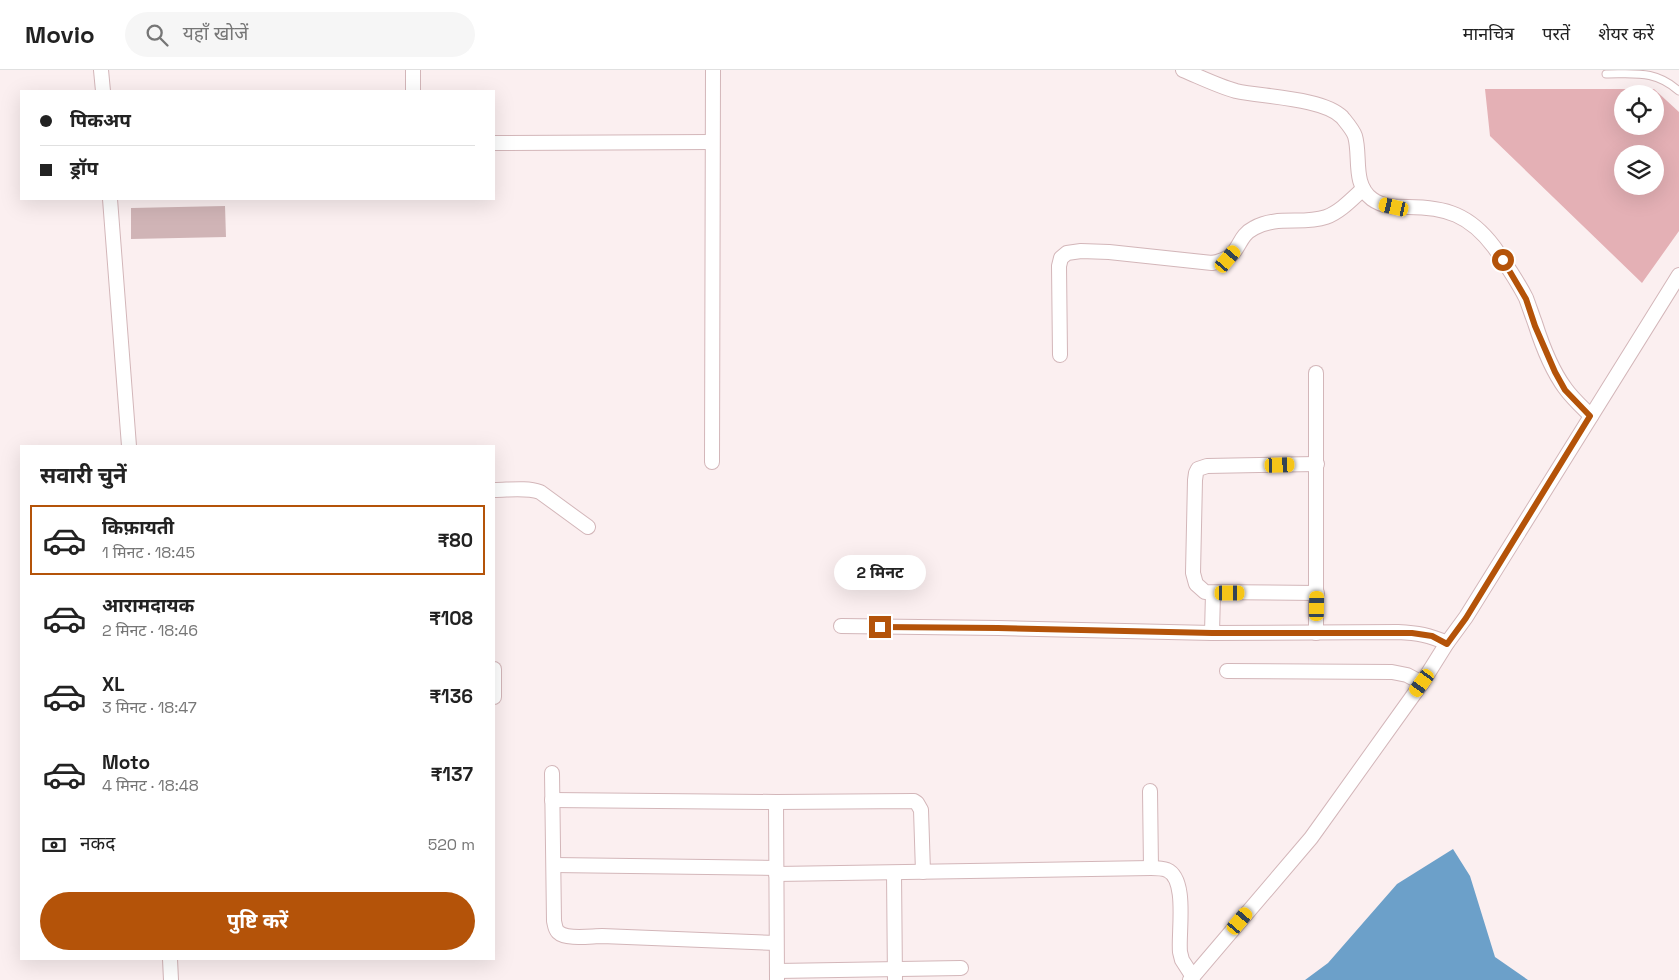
<!DOCTYPE html>
<html lang="hi">
<head>
<meta charset="utf-8">
<style>
	:root { --surface:#fff; --page:#f6f6f6; --text:#222; --muted:#767676; --line:#e0e0e0; --accent:#b45309 }
	body { margin:0; font-family:"Space Grotesk","Noto Sans Devanagari",sans-serif; background:var(--page); color:var(--text); height:100vh; display:flex; flex-direction:column; font-size:19px; white-space:nowrap }
	* { box-sizing:border-box; margin:0 }
	p { font-size:16px; color:var(--muted) }
	.icon { flex:none; width:28px; height:28px; fill:none; stroke:currentColor; stroke-width:2; stroke-linecap:round; stroke-linejoin:round }
	.map { position:relative; flex:1; overflow:hidden }
	.sheet { position:absolute; left:20px; top:375px; width:475px; height:515px; display:flex; flex-direction:column; background:var(--surface); border-radius:0px; box-shadow:0 5px 20px #0002 }
	.sheet>* { flex:none }
	.top-card { position:absolute; left:20px; top:20px; width:475px; height:110px; border-radius:0px; box-shadow:0 5px 20px #0002; display:grid; align-content:center; height:110px; padding:0 20px; background:var(--surface) }
	.fabs { position:absolute; left:1614px; top:15px; display:grid; gap:10px }
	.fabs a { display:grid; place-items:center; width:50px; height:50px; border-radius:50%; background:var(--surface); box-shadow:0 5px 20px #0002; font-size:25px }
	.end { position:absolute; width:22px; height:22px; margin:-11px; border:6px solid #b45309; background:#fff; box-shadow:0 0 0 2px #fff }
	.from { border-radius:50% }
	.bubble { position:absolute; height:35px; border-radius:18px; background:var(--surface); box-shadow:0 5px 20px #0002; font-size:16px; font-weight:700; line-height:35px; text-align:center }
	.car { position:absolute; width:15px; height:30px; margin:-15px -8px; border-radius:6px; box-shadow:0 0 4px 1px #0007; background:linear-gradient(#f5c518 24%,#345 0 40%,#f5c518 0 76%,#345 0 86%,#f5c518 0) }
	.top-card b { display:flex; align-items:center; gap:18px; height:48px; font-size:19px }
	.top-card b+b { border-top:1px solid var(--line) }
	.top-card i { width:12px; height:12px; background:var(--text) }
	ul { padding:0; list-style:none }
	li { display:flex; align-items:center; gap:15px; height:70px; margin:0 10px 8px; padding:0 10px; border:2px solid transparent; border-radius:0px }
	li div { flex:1 }
	li b { display:block; font-size:19px }
	li em { font-style:normal; font-weight:700 }
	li.current { border-color:var(--accent) }
	li>.icon { width:45px; height:45px; stroke-width:1.5 }
	h2 { padding:0 20px; font-size:22px; line-height:60px }
	.pay { display:flex; align-items:center; gap:12px; height:55px; padding:0 20px; font-size:19px }
	.pay p { margin-inline-start:auto }
	.cta { display:flex; gap:10px; margin-top:auto; padding:10px 20px }
	.cta a { flex:1; height:58px; border-radius:30px; background:var(--accent); color:#fff; font-size:20px; font-weight:700; line-height:58px; text-align:center }
	header { display:flex; align-items:center; gap:30px; box-sizing:border-box; height:70px; padding:0 25px; background:var(--surface); border-bottom:1px solid var(--line) }
	header strong { font-size:24px }
	nav { display:flex; gap:28px; margin-inline-start:auto; font-size:18px }
	.search { width:350px; height:45px; background:var(--page); display:flex; align-items:center; gap:12px; box-sizing:border-box; padding:0 18px; border-radius:28px; color:var(--muted); font-size:19px }
	.map>svg:first-child { display:block }
	.green { fill:#e4b0b5; fill-rule:evenodd }
	.water { fill:#6ca0c9 }
	.building { fill:#d0b4b6 }
	.lines { fill:none; stroke-linecap:round; stroke-linejoin:round }
	.lane-casing { stroke:#d3b6b9; stroke-width:9 }
	.street-casing { stroke:#d3b6b9; stroke-width:16 }
	.lane { stroke:#fff; stroke-width:7 }
	.street { stroke:#fff; stroke-width:14 }
	.route { stroke:#b45309; stroke-width:6 }
</style>
</head>
<body>
<header>
<strong>Movio</strong>
<div class="search"><svg class="icon" aria-label="search" viewBox="0 0 24 24"><circle cx="10" cy="10" r="6"/><path d="M15 15l6 6"/></svg>यहाँ खोजें</div>
<nav><a>मानचित्र</a><a>परतें</a><a>शेयर करें</a></nav>
</header>
<div class="map">
<svg width="1679" height="910" viewBox="0 0 1679 910">
	<rect width="100%" height="100%" fill="#fbeff0"/>
	<path class="green" d="M 1485,19 L 1654,19 L 1679,42 L 1679,161 L 1642,213 L 1490,66 ZM 1622,24 L 1655,24 L 1655,56 L 1622,56 ZM 1622,84 L 1655,84 L 1655,116 L 1622,116 Z"/>
	<path class="water" d="M 1453,779 L 1470,806 L 1495,887 L 1528,910 L 1305,910 L 1328,893 L 1397,814 Z"/>
	<path class="building" d="M 225,136 L 226,167 L 131,169 L 131,138 Z"/>
	<g class="lines">
		<defs>
			<path id="lane" d="M 1606,4 C 1636,4 1655,0 1679,21"/>
			<g id="street">
				<path d="M 101,0 L 103,21"/>
				<path d="M 1183,0 C 1200,7 1218,16 1236,21 C 1263,27 1323,28 1342,47 C 1346,52 1353,60 1355,66 C 1361,86 1352,114 1372,129 C 1383,137 1396,137 1408,137 C 1446,137 1470,145 1494,177 C 1505,193 1517,210 1526,228 C 1529,236 1532,245 1535,253 C 1542,275 1551,299 1565,318 C 1572,328 1582,337 1591,346"/>
				<path d="M 413,21 L 413,0"/>
				<path d="M 494,73 L 712,72"/>
				<path d="M 110,129 L 129,376"/>
				<path d="M 1060,285 L 1059,196 L 1061,188 L 1067,183 L 1081,181 L 1109,182 L 1212,193 C 1243,188 1234,168 1254,158 C 1277,145 1303,155 1326,147 C 1340,142 1352,129 1363,119"/>
				<path d="M 1316,303 L 1316,563"/>
				<path d="M 712,392 L 713,0"/>
				<path d="M 494,420 C 509,420 526,417 540,422 L 588,457"/>
				<path d="M 1317,523 L 1205,522 L 1196,514 L 1193,503 L 1195,410 L 1196,403 L 1198,399 L 1207,396 L 1317,394"/>
				<path d="M 841,556 L 998,558 L 1212,563 L 1398,562 C 1418,563 1429,565 1447,573"/>
				<path d="M 1212,563 L 1213,523"/>
				<path d="M 494,599 L 494,627"/>
				<path d="M 1227,601 L 1392,602 L 1407,605 L 1422,613"/>
				<path d="M 552,703 L 554,851 C 555,855 555,859 558,862 C 566,870 591,866 602,866 L 776,873"/>
				<path d="M 1150,721 L 1151,798"/>
				<path d="M 552,730 L 776,732 L 914,731 L 917,733 L 921,740 L 923,802"/>
				<path d="M 776,732 L 777,909"/>
				<path d="M 554,795 L 776,798"/>
				<path d="M 894,803 L 895,910"/>
				<path d="M 776,804 L 1151,798 C 1156,798 1162,798 1167,800 C 1188,809 1178,863 1180,882 L 1182,890 L 1193,907"/>
				<path d="M 170,889 L 171,910"/>
				<path d="M 777,901 L 961,898"/>
				<path d="M 1190,910 L 1311,768 L 1422,613 L 1447,573 L 1466,547 L 1679,205"/>
			</g>
		</defs>
		<use href="#lane" class="lane-casing"/>
		<use href="#street" class="street-casing"/>
		<use href="#lane" class="lane"/>
		<use href="#street" class="street"/>
	</g>
	<g class="lines">
		<path class="route" d="M 880,557 L 998,558 L 1212,563 L 1412,563 L 1432,566 L 1447,574 L 1466,548 L 1590,346 L 1565,320 L 1555,302 L 1535,256 L 1526,229 L 1503,190"/>
	</g>
</svg>
<div class="fabs">
<a><svg class="icon" aria-label="locate" viewBox="0 0 24 24"><circle cx="12" cy="12" r="6"/><path d="M12 2v4M12 18v4M2 12h4M18 12h4"/></svg></a>
<a><svg class="icon" aria-label="layers" viewBox="0 0 24 24"><path d="M12 4l9 5-9 5-9-5zM3 14l9 5 9-5"/></svg></a>
</div>
<i class="end from" style="left:1503px;top:190px"></i>
<i class="end" style="left:880px;top:557px"></i>
<div class="bubble" style="left:834px;top:485px;width:92px">2 मिनट</div>
<i class="car" style="left:1394px;top:137px;rotate:283deg"></i>
<i class="car" style="left:1228px;top:189px;rotate:40deg"></i>
<i class="car" style="left:1280px;top:395px;rotate:88deg"></i>
<i class="car" style="left:1230px;top:523px;rotate:90deg"></i>
<i class="car" style="left:1317px;top:536px;rotate:1deg"></i>
<i class="car" style="left:1422px;top:613px;rotate:216deg"></i>
<i class="car" style="left:1240px;top:851px;rotate:40deg"></i>
<div class="top-card">
<b><i class="from"></i>पिकअप</b>
<b><i></i>ड्रॉप</b>
</div>
<section class="sheet">
<h2>सवारी चुनें</h2>
<ul>
<li class="current"><svg class="icon" aria-label="car" viewBox="0 0 24 24"><path d="M5 17H2v-5l4-1 3-4h7l3 4 3 1v5h-3M9 17h6M6 11h13"/><circle cx="7" cy="17" r="2"/><circle cx="17" cy="17" r="2"/></svg><div><b>किफ़ायती</b><p>1 मिनट · 18:45</p></div><em>₹80</em></li>
<li><svg class="icon" aria-label="car" viewBox="0 0 24 24"><path d="M5 17H2v-5l4-1 3-4h7l3 4 3 1v5h-3M9 17h6M6 11h13"/><circle cx="7" cy="17" r="2"/><circle cx="17" cy="17" r="2"/></svg><div><b>आरामदायक</b><p>2 मिनट · 18:46</p></div><em>₹108</em></li>
<li><svg class="icon" aria-label="car" viewBox="0 0 24 24"><path d="M5 17H2v-5l4-1 3-4h7l3 4 3 1v5h-3M9 17h6M6 11h13"/><circle cx="7" cy="17" r="2"/><circle cx="17" cy="17" r="2"/></svg><div><b>XL</b><p>3 मिनट · 18:47</p></div><em>₹136</em></li>
<li><svg class="icon" aria-label="car" viewBox="0 0 24 24"><path d="M5 17H2v-5l4-1 3-4h7l3 4 3 1v5h-3M9 17h6M6 11h13"/><circle cx="7" cy="17" r="2"/><circle cx="17" cy="17" r="2"/></svg><div><b>Moto</b><p>4 मिनट · 18:48</p></div><em>₹137</em></li>
</ul>
<div class="pay"><svg class="icon" aria-label="cash" viewBox="0 0 24 24"><path d="M3 7h18v10H3z"/><circle cx="12" cy="12" r="2"/></svg>नकद<p>520 m</p></div>
<div class="cta"><a>पुष्टि करें</a></div>
</section>
</div>
</body>
</html>
